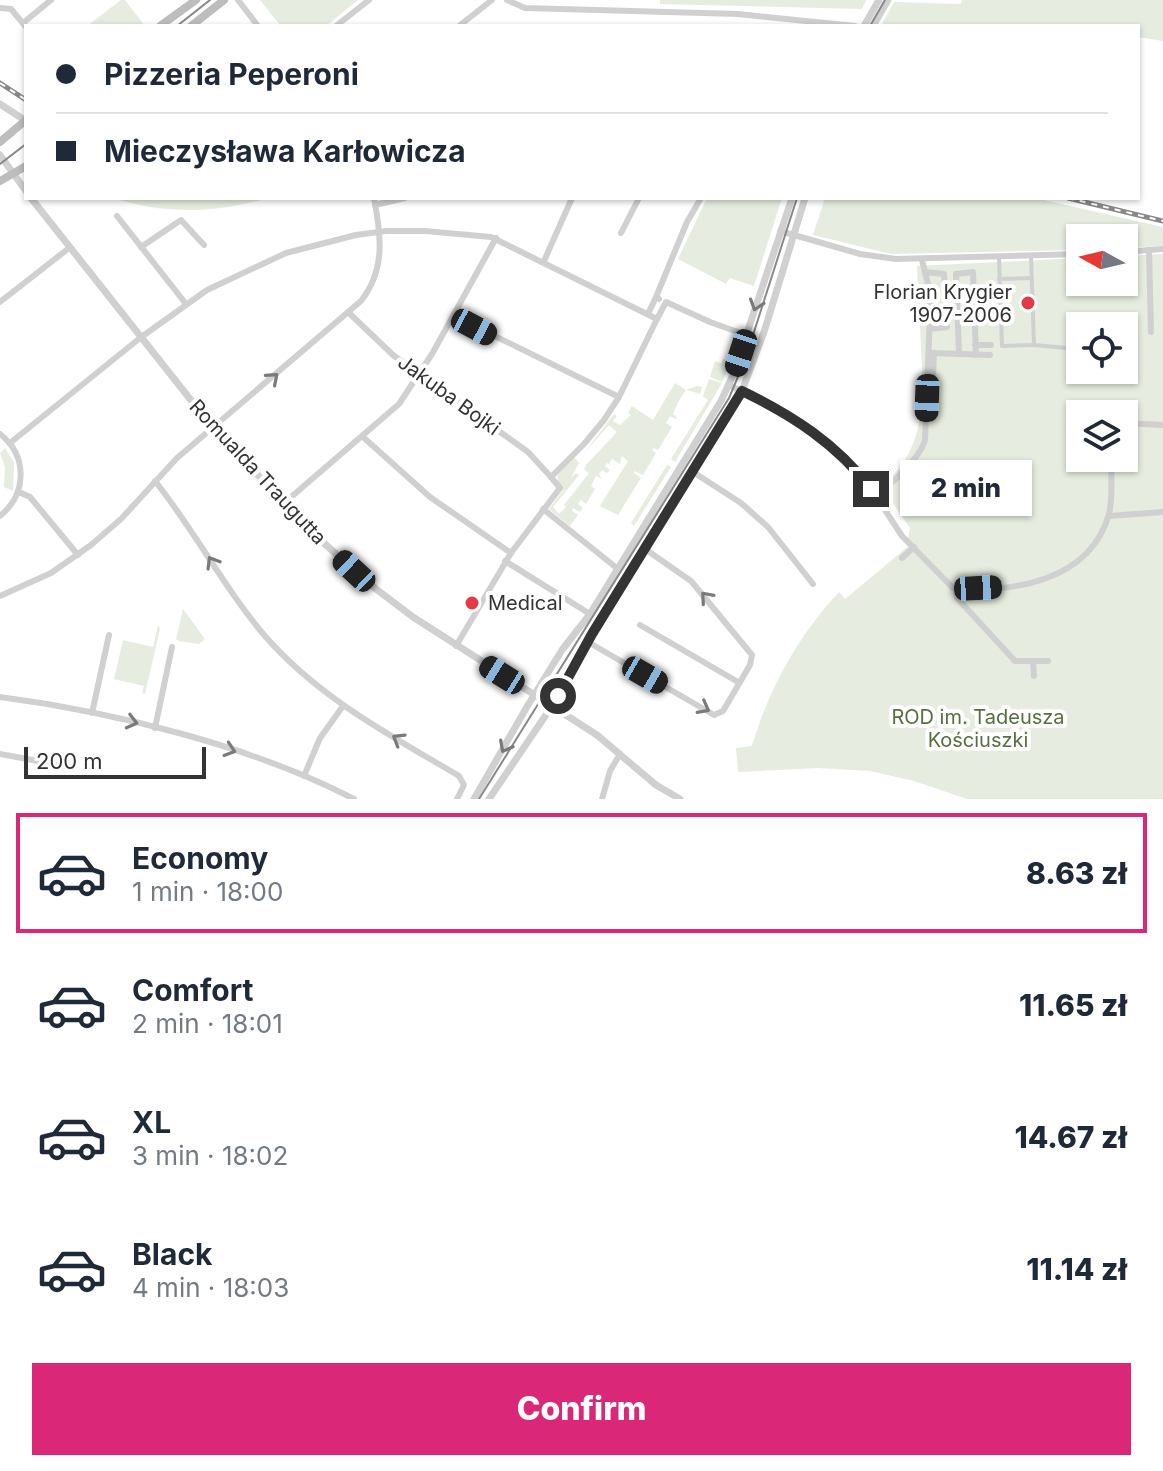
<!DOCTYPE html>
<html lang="en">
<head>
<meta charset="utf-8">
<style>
	:root { --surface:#fff; --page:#f6f6f7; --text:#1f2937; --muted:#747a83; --line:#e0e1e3; --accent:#db2777 }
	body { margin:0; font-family:Inter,sans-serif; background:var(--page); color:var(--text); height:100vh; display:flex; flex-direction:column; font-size:30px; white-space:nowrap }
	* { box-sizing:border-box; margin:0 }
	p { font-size:26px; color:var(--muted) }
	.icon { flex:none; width:44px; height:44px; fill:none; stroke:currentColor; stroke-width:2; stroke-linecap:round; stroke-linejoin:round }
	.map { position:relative; height:799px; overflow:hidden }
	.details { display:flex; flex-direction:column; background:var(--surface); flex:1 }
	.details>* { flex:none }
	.banner { position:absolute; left:24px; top:24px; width:1116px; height:176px; border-radius:0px; box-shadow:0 2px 6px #0004; display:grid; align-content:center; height:176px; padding:0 32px; background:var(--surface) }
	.needle { width:52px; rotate:278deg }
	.tools { position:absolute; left:1066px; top:224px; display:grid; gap:16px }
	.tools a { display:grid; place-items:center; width:72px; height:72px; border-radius:0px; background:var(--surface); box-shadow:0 2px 6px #0004; font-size:40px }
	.scale { position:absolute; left:24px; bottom:20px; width:182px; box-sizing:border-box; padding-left:8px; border:4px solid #333; border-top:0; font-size:22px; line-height:28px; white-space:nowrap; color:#333; -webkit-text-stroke:6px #fff; paint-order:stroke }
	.end { position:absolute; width:36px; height:36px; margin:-18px; border:10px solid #333; background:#fff; box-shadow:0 0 0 4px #fff }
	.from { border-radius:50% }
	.bubble { position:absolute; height:56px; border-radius:0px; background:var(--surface); box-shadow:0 2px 6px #0004; font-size:26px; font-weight:800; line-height:56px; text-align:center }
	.car { position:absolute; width:24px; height:48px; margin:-24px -12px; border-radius:10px; box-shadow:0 0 6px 2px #0007; background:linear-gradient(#222 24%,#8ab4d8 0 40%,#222 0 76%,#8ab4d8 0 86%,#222 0) }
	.banner b { display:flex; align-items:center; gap:28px; height:76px; font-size:30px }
	.banner b+b { border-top:2px solid var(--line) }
	.banner i { width:20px; height:20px; background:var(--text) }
	ul { padding:14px 0 0; list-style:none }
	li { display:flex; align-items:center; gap:24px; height:120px; margin:0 16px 12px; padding:0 16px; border:4px solid transparent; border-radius:0px }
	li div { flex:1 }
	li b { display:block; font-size:30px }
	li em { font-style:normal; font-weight:800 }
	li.on { border-color:var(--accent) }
	li>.icon { width:72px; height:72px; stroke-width:1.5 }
	.button { display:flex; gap:16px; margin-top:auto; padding:16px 32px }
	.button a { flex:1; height:92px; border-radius:0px; background:var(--accent); color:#fff; font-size:32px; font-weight:800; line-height:92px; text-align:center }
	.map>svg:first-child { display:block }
	.green { fill:#e6ecdf; fill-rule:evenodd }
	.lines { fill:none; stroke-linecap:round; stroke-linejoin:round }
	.pedestrian { stroke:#d0d0d0; stroke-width:4 }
	.minor { stroke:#d0d0d0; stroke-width:6 }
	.tertiary { stroke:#d0d0d0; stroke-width:7 }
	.secondary { stroke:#bdbdbd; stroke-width:8 }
	.tram { stroke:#888; stroke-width:2 }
	.rail-casing { stroke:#888; stroke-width:5 }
	.rail { stroke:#fff; stroke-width:2; stroke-dasharray:6; stroke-linecap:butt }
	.oneway { stroke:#7a7a7a }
	.route { stroke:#333; stroke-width:10 }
	.poi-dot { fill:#e63946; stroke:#fff; stroke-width:3 }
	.labels { text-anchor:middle; stroke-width:8; stroke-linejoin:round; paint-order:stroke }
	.poi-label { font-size:20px; fill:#333; stroke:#fff; text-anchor:end }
	.street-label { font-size:20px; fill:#333; stroke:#fff }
	.park-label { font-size:20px; fill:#56703f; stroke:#fff }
</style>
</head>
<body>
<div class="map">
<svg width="1163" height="799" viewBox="0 0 1163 799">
	<rect width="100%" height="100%" fill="#fff"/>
	<g class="green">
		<path d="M 121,0 L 125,0 L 145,26 L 87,26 Z"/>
		<path d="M 260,0 L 358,0 L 326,26 L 281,26 Z"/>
		<path d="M 660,0 L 866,0 L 862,9 L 660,4 Z"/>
		<path d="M 962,0 L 1163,0 L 1163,41 L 1138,37 L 1138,26 L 881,26 L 894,2 L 961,4 Z"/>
		<path d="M 114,198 L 268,198 C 216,213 165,215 114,198 Z"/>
		<path d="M 707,198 L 782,198 L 754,286 L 730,278 L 726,284 L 678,259 Z"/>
		<path d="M 825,198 L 1035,198 L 1163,227 L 1163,246 L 1124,248 L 1124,238 L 1080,238 L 1080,250 L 891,254 L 813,235 Z"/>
		<path d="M 1163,254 L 1163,799 L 967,799 L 914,781 L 870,771 L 818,768 L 738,772 L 736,748 L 752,746 C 769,688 798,636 839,592 L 845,599 L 911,544 L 908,538 L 910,528 L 881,486 C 926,451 924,400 921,348 C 920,321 918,294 917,266 L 1080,258 L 1080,282 L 1124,282 L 1124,256 ZM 1080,326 L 1124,326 L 1124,370 L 1080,370 ZM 1080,414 L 1124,414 L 1124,458 L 1080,458 Z"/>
		<path d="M 723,359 L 731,361 L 722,382 L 710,377 L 715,361 L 721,363 Z"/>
		<path d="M 709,379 L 722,383 L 675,462 L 671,459 L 708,400 L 703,396 Z"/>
		<path d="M 675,383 L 686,390 L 697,386 L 702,387 L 700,394 L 686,390 C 679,399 676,407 673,414 L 677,417 L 676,419 L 670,416 L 666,423 L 672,427 L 658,450 L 654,448 L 652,450 L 656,453 L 643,475 L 634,471 L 634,473 L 641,478 L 618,515 L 600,506 L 628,461 L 622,456 L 620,464 L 612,459 L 609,463 L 613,466 L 607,463 L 605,466 L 610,470 L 607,473 L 602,470 L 599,474 L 602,479 L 596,476 L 591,486 L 595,489 L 586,504 L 581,500 L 578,504 L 583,508 L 580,512 L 573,508 L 572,511 L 578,515 L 570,526 L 549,509 L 565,488 L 560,492 L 557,474 L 574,457 L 579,463 L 571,478 L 576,473 L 579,475 L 553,507 L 559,514 L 566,507 L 564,505 L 589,473 L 584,469 L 586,465 L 617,432 L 609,425 L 584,453 L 614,414 L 617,416 L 613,421 L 620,425 L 631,415 L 628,413 L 632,406 L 653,420 Z"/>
		<path d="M 5,448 L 14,463 L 13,491 L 4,487 L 5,467 L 0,453 Z"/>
		<path d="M 667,465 L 671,467 L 634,526 L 631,523 Z"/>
		<path d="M 183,609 L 205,639 L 199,644 L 179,641 L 176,639 Z"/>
		<path d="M 158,625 L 160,629 L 145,694 L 142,693 L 144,686 L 114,679 L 123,640 L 153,647 Z"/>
	</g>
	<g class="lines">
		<g class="pedestrian">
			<path d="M 999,258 L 1002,346 L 1034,345 L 1031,256"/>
			<path d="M 999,279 L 1032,278"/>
			<path d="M 1034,345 L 1077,349"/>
		</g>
		<g class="minor">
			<path d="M 238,0 L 258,26"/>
			<path d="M 507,0 L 525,8 L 738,14 L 855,26"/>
			<path d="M 0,8 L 11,9 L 26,27"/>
			<path d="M 23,23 L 51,0"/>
			<path d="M 336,26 L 369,0"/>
			<path d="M 459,26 L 492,0"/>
			<path d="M 375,205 L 405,198"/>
			<path d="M 117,216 L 186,304"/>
			<path d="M 780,231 L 860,254 L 896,259 L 1080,254"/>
			<path d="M 621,233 L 639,198"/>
			<path d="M 141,247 L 181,220 L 204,245"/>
			<path d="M 1149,250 L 1151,332"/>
			<path d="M 1124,252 L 1163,249"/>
			<path d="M 544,261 L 572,198"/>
			<path d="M 925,272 L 944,274 L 947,327 L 930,329"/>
			<path d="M 656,297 L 687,222 L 701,198"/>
			<path d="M 0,302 L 69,248"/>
			<path d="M 348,312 L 393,355 L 528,452 L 551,477"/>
			<path d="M 648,314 L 656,297 L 659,299"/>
			<path d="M 454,316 L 619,397"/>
			<path d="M 975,345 L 991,345"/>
			<path d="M 1077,349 L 1080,349"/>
			<path d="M 932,353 L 990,355"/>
			<path d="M 959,354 L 956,274 L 973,272 L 976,355"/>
			<path d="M 729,385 L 792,417 L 833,447 L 868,484 L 902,536 L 953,588 C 1014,593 1090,581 1109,514 C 1113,498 1111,475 1111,458"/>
			<path d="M 931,419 L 934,353"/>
			<path d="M 1124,423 L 1163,425"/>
			<path d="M 0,434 C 28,456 27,494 0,516"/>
			<path d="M 363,437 L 430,497 L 511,553"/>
			<path d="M 10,443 L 140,338 L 207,290 L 286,253 L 356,235 L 386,231 L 425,231 L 491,237 L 657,319 L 666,302 L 710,322 L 746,335"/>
			<path d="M 693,472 L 741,503 L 768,527 L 813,584"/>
			<path d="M 155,481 C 195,531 224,588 265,636 C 319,698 390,735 459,776 L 464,785 L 457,799"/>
			<path d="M 19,492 L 30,497 L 78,555"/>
			<path d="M 876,495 C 892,484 920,458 925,440 L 930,314 L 929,288 L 922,260"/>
			<path d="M 283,504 L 399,404 L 432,354 L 496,238"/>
			<path d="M 543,509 L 618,569"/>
			<path d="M 1109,516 L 1163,512"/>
			<path d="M 902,558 L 914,547"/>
			<path d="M 505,561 L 590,614"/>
			<path d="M 956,589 L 957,598 L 1015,661 L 1048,661"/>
			<path d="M 0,596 L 51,573 L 91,545 L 121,519 L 177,458 L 361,301 C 386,269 381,235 374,198"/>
			<path d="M 640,625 L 738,682"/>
			<path d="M 588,642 L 714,715 L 723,711 L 750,665 L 752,655 L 691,581 L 645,549"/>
			<path d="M 456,646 L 511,553 L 560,488 L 551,477 L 584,444 L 604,420 L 619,397 L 657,319"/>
			<path d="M 1033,662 L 1034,676"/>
			<path d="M 0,697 C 114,712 252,746 354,799"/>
			<path d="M 92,713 L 109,635"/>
			<path d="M 155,728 L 172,647"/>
			<path d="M 0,754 L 54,764"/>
			<path d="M 304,776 L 320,738 L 343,706"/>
			<path d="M 602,799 L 610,771 L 620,754"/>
		</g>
		<g class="tertiary">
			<path d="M 864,26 L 879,0"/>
			<path d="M 873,26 L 888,0"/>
			<path d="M 0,104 L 26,121"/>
			<path d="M 0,155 L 26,191"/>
			<path d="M 31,198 L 213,428 L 318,538 L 376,589 L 413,617 L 597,735 L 656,785 L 680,799"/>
			<path d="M 474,799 L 528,705 L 562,650 L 590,614 L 721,401 L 733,375 L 792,198"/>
			<path d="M 489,799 L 552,706 L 592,634 L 742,391 L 765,329 L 805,198"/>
		</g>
		<g class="secondary">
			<path d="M 160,26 L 196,0"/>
			<path d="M 191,26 L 224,0"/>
			<path d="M 0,142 L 26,120"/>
			<path d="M 0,181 L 26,166"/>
		</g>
		<g class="tram">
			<path d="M 177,26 L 210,0"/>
			<path d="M 870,26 L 885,0"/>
			<path d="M 0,164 L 26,144"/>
			<path d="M 479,799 L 729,398 L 745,360 L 797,198"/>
		</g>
		<defs>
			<g id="rail">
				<path d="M 0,83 L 26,100"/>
				<path d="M 1068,198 L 1163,221"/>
			</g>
		</defs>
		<use href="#rail" class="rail-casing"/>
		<use href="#rail" class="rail"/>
	</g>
	<defs><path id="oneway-chevron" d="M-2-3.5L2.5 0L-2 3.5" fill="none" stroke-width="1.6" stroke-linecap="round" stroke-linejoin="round" transform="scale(2)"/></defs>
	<g class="oneway">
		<use href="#oneway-chevron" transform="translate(756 305) rotate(108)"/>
		<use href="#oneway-chevron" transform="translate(273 378) rotate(-41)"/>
		<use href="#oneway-chevron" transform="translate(212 562) rotate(-121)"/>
		<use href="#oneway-chevron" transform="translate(706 597) rotate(-131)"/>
		<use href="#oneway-chevron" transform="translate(704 708) rotate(28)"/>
		<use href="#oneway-chevron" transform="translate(132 722) rotate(14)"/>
		<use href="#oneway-chevron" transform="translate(398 739) rotate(-149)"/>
		<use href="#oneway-chevron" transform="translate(505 747) rotate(118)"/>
		<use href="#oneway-chevron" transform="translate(230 750) rotate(18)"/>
	</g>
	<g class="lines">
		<path class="route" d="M 558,696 L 592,634 L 742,391 C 792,415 837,444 871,489"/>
	</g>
	<g class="poi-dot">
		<circle cx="1028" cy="303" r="8"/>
		<circle cx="472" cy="603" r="8"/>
	</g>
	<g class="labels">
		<g class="poi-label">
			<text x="1012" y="299">Florian Krygier<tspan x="1012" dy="23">1907-2006</tspan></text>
			<text x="488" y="610" text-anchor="start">Medical</text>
		</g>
		<g class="street-label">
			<text transform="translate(449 395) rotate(36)" y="7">Jakuba Bojki</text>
			<text transform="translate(258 472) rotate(47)" y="7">Romualda Traugutta</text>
		</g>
		<g class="park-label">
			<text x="978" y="724">ROD im. Tadeusza<tspan x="978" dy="23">Kościuszki</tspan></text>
		</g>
	</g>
</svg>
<div class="tools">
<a><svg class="needle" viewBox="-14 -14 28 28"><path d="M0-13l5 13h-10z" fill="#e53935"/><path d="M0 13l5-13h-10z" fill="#747a83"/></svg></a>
<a><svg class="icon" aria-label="locate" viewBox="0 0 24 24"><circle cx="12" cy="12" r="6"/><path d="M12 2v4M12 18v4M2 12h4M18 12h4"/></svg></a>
<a><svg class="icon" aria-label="layers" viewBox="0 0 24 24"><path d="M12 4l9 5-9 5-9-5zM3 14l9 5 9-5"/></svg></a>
</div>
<div class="scale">200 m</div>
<i class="end from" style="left:558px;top:696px"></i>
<i class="end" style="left:871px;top:489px"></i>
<div class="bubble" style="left:900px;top:460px;width:132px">2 min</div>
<i class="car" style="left:474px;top:327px;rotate:118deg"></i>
<i class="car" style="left:741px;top:353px;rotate:198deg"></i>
<i class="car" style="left:927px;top:398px;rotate:182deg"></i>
<i class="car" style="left:354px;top:571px;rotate:313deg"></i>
<i class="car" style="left:978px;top:588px;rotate:87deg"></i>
<i class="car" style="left:502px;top:675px;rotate:302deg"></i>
<i class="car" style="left:645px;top:675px;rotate:120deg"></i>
<div class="banner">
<b><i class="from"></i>Pizzeria Peperoni</b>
<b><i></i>Mieczysława Karłowicza</b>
</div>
</div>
<section class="details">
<ul>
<li class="on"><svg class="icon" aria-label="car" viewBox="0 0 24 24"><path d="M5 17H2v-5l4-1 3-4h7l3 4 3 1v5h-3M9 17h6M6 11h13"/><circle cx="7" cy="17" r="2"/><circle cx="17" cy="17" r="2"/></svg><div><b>Economy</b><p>1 min · 18:00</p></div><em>8.63 zł</em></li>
<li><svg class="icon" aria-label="car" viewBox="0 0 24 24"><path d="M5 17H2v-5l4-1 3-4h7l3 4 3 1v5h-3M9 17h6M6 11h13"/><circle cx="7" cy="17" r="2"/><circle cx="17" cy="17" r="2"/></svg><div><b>Comfort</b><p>2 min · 18:01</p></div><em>11.65 zł</em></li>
<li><svg class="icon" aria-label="car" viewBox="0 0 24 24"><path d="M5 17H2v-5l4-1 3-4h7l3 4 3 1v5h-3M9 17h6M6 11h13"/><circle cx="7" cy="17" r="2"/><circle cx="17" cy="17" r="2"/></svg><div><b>XL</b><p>3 min · 18:02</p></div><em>14.67 zł</em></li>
<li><svg class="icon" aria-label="car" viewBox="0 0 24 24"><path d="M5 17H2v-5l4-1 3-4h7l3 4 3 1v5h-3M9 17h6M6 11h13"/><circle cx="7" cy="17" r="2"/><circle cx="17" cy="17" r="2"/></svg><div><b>Black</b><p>4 min · 18:03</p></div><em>11.14 zł</em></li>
</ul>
<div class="button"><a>Confirm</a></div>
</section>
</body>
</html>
